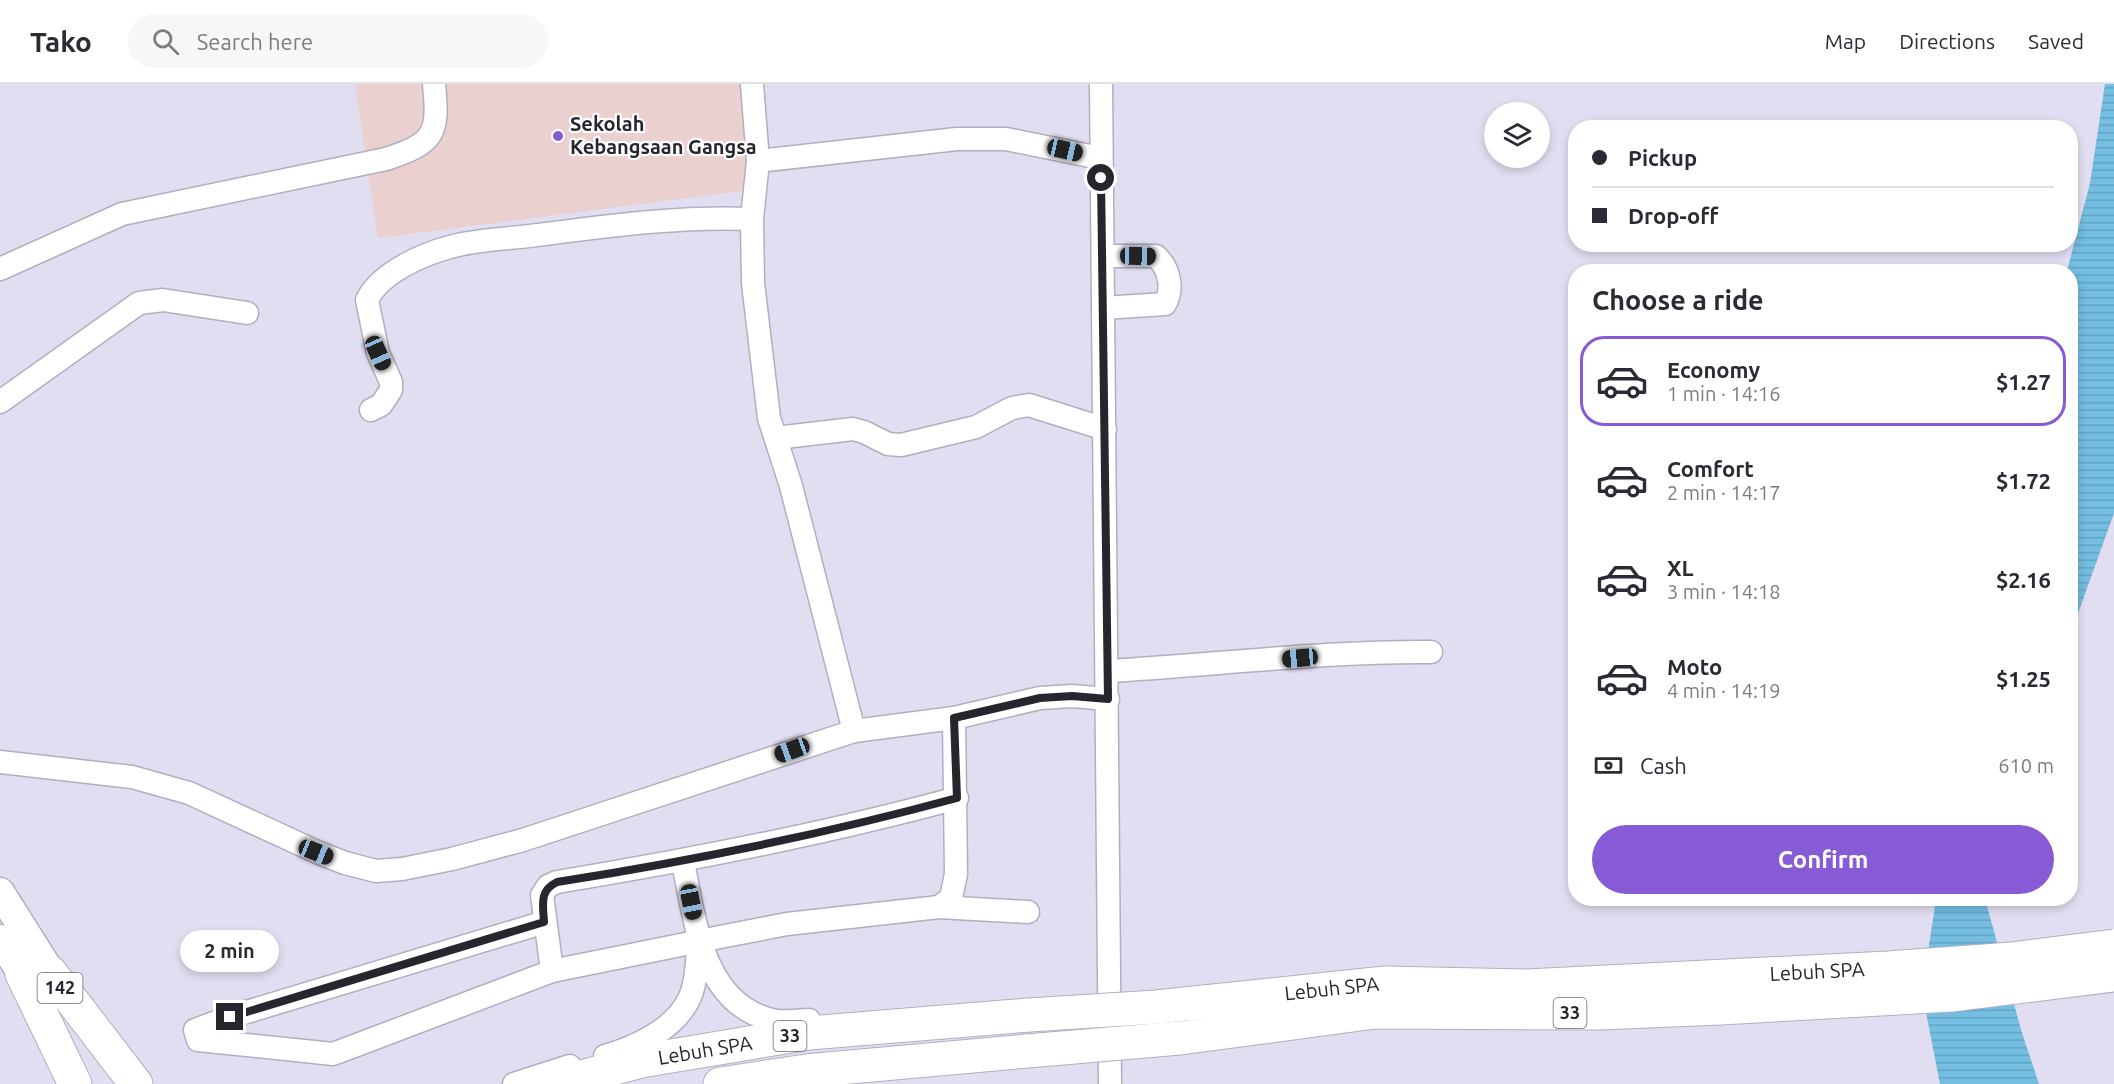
<!DOCTYPE html>
<html lang="en">
<head>
<meta charset="utf-8">
<style>
	:root { --surface:#fff; --page:#f7f7f7; --text:#2b2b33; --muted:#7c7c81; --line:#e1e1e2; --accent:#865bd5 }
	body { margin:0; font-family:Ubuntu,sans-serif; background:var(--page); color:var(--text); height:100vh; display:flex; flex-direction:column; font-size:22px; white-space:nowrap }
	* { box-sizing:border-box; margin:0 }
	p { font-size:20px; color:var(--muted) }
	.icon { flex:none; width:33px; height:33px; fill:none; stroke:currentColor; stroke-width:2; stroke-linecap:round; stroke-linejoin:round }
	.map { position:relative; flex:1; overflow:hidden }
	.sheet { position:absolute; left:1568px; top:180px; width:510px; height:642px; display:flex; flex-direction:column; background:var(--surface); border-radius:24px; box-shadow:0 3px 9px #0003 }
	.sheet>* { flex:none }
	.hud { position:absolute; left:1568px; top:36px; width:510px; height:132px; border-radius:24px; box-shadow:0 3px 9px #0003; display:grid; align-content:center; height:132px; padding:0 24px; background:var(--surface) }
	.fabs { position:absolute; left:1484px; top:18px; display:grid; gap:12px }
	.fabs a { display:grid; place-items:center; width:66px; height:66px; border-radius:50%; background:var(--surface); box-shadow:0 3px 9px #0003; font-size:30px }
	.end { position:absolute; width:27px; height:27px; margin:-14px; border:8px solid #28262d; background:#fff; box-shadow:0 0 0 3px #fff }
	.from { border-radius:50% }
	.bubble { position:absolute; height:42px; border-radius:21px; background:var(--surface); box-shadow:0 3px 9px #0003; font-size:20px; font-weight:600; line-height:42px; text-align:center }
	.car { position:absolute; width:18px; height:36px; margin:-18px -9px; border-radius:8px; box-shadow:0 0 4px 2px #0007; background:linear-gradient(#222 24%,#8ab4d8 0 40%,#222 0 76%,#8ab4d8 0 86%,#222 0) }
	.hud b { display:flex; align-items:center; gap:21px; height:57px; font-size:22px }
	.hud b+b { border-top:2px solid var(--line) }
	.hud i { width:15px; height:15px; background:var(--text) }
	ul { padding:0; list-style:none }
	li { display:flex; align-items:center; gap:18px; height:90px; margin:0 12px 9px; padding:0 12px; border:3px solid transparent; border-radius:24px }
	li div { flex:1 }
	li b { display:block; font-size:22px }
	li em { font-style:normal; font-weight:600 }
	li.selected { border-color:var(--accent) }
	li>.icon { width:54px; height:54px; stroke-width:1.5 }
	h2 { padding:0 24px; font-size:27px; line-height:72px }
	.pay { display:flex; align-items:center; gap:15px; height:66px; padding:0 24px; font-size:22px }
	.pay p { margin-inline-start:auto }
	.primary-button { display:flex; gap:12px; margin-top:auto; padding:12px 24px }
	.primary-button a { flex:1; height:69px; border-radius:36px; background:var(--accent); color:#fff; font-size:24px; font-weight:600; line-height:69px; text-align:center }
	header { display:flex; align-items:center; gap:36px; box-sizing:border-box; height:84px; padding:0 30px; background:var(--surface); border-bottom:2px solid var(--line) }
	header strong { font-size:28px }
	nav { display:flex; gap:33px; margin-inline-start:auto; font-size:21px }
	.search { width:420px; height:54px; background:var(--page); display:flex; align-items:center; gap:15px; box-sizing:border-box; padding:0 21px; border-radius:33px; color:var(--muted); font-size:22px }
	.map>svg:first-child { display:block }
	.education { fill:#ead0ce }
	.water { fill:url(#water-rules) }
	.lines { fill:none; stroke-linecap:round; stroke-linejoin:round }
	.minor-casing { stroke:#b2aec1; stroke-width:25 }
	.major-casing { stroke:#b2aec1; stroke-width:31 }
	.highway-casing { stroke:#b2aec1; stroke-width:35 }
	.minor { stroke:#fff; stroke-width:22 }
	.major { stroke:#fff; stroke-width:28 }
	.highway { stroke:#fff; stroke-width:33 }
	.highway-bridge-casing { stroke:#b2aec1; stroke-width:35; stroke-linecap:butt }
	.highway-bridge { stroke:#fff; stroke-width:33 }
	.route { stroke:#28262d; stroke-width:8 }
	.poi-dot { fill:#865bd5; stroke:#fff; stroke-width:2 }
	.labels { text-anchor:middle; stroke-width:4.5; stroke-linejoin:round; paint-order:stroke }
	.shield { fill:#fff; stroke:#68676c; stroke-width:1.5 }
	.shield-label { font-size:18px; font-weight:bold; fill:#28262d }
	.poi-label { font-size:20px; font-weight:bold; fill:#28262d; stroke:#fff; text-anchor:start }
	.street-label { font-size:20px; fill:#28262d; stroke:#fff }
</style>
</head>
<body>
<header>
<strong>Tako</strong>
<div class="search"><svg class="icon" aria-label="search" viewBox="0 0 24 24"><circle cx="10" cy="10" r="6"/><path d="M15 15l6 6"/></svg>Search here</div>
<nav><a>Map</a><a>Directions</a><a>Saved</a></nav>
</header>
<div class="map">
<svg width="2114" height="1000" viewBox="0 0 2114 1000">
	<defs>
		<pattern id="water-rules" width="6" height="5" patternUnits="userSpaceOnUse" patternTransform="scale(1.5)"><rect width="6" height="5" fill="#74bee1"/><path d="M0 2.5h6" fill="none" stroke="#64a3c1"/></pattern>
	</defs>
	<rect width="100%" height="100%" fill="#e2def1"/>
	<path class="education" d="M 355,0 L 747,0 L 758,105 L 378,154 Z"/>
	<g class="water">
		<path d="M 2105,0 L 2114,0 L 2114,429 L 2070,552 L 2070,188 L 2067,187 L 2090,99 Z"/>
		<path d="M 1936,815 L 1985,815 L 2022,949 L 2039,1000 L 1940,1000 L 1922,908 Z"/>
	</g>
	<g class="lines">
		<defs>
			<g id="minor">
				<path d="M 752,0 L 758,77 L 752,135 L 753,199 L 769,334 L 791,402 L 854,647"/>
				<path d="M 1101,0 L 1110,1000"/>
				<path d="M 758,77 L 957,55 L 1006,55 L 1100,74"/>
				<path d="M 1103,172 L 1156,172 C 1169,184 1174,204 1165,220 L 1103,224"/>
				<path d="M 0,185 L 122,130 L 386,75 C 435,59 439,50 434,0"/>
				<path d="M 0,318 L 139,219 L 163,216 L 247,229"/>
				<path d="M 371,326 L 381,321 L 391,306 L 391,298 L 378,269 L 367,216 C 380,189 423,170 450,163 C 478,155 509,155 537,151 C 608,142 680,132 752,135"/>
				<path d="M 776,354 L 853,345 L 864,348 L 888,360 L 901,361 L 976,343 L 1012,324 L 1029,321 L 1105,345"/>
				<path d="M 1108,587 C 1216,581 1324,567 1431,568"/>
				<path d="M 0,678 L 132,693 L 189,709 L 317,768 L 345,779 L 376,787 L 402,785 L 452,775 L 523,756 L 854,647 L 954,634 L 1040,614 L 1072,612 L 1108,615"/>
				<path d="M 683,778 C 695,837 703,924 777,937 C 787,938 799,936 809,936"/>
				<path d="M 939,823 L 951,814 L 956,790 L 954,634"/>
				<path d="M 545,838 L 230,933 L 195,946 L 198,956 L 333,970 L 552,887 L 725,852 L 787,840 L 939,823 L 1028,828"/>
				<path d="M 552,887 L 542,811 L 548,802 L 557,798 C 691,776 825,750 957,714"/>
				<path d="M 605,972 C 636,963 676,945 690,913 C 697,896 697,877 698,859"/>
				<path d="M 514,1000 L 570,982"/>
			</g>
			<g id="major">
				<path d="M 0,808 L 63,908"/>
				<path d="M 0,855 L 34,909"/>
			</g>
			<g id="highway">
				<path d="M 50,888 L 136,1000"/>
				<path d="M 22,890 L 75,1000"/>
				<path id="s1" d="M 556,1000 L 641,977 L 809,949 L 1029,931"/>
				<path d="M 720,1000 L 806,987 L 1027,967"/>
			</g>
		</defs>
		<use href="#minor" class="minor-casing"/>
		<use href="#major" class="major-casing"/>
		<use href="#highway" class="highway-casing"/>
		<use href="#minor" class="minor"/>
		<use href="#major" class="major"/>
		<use href="#highway" class="highway"/>
		<defs>
			<g id="highway-bridge">
				<path id="s2" d="M 1029,931 L 1156,923 L 1385,899 L 1527,902 L 1888,884 L 2012,875 L 2114,862"/>
				<path d="M 1027,967 L 1180,954 L 1375,928 L 1600,929 L 1721,924 L 1951,911 L 2114,891"/>
			</g>
		</defs>
		<use href="#highway-bridge" class="highway-bridge-casing"/>
		<use href="#highway-bridge" class="highway-bridge"/>
	</g>
	<g class="lines">
		<path class="route" d="M 230,933 L 544,838 C 543,820 539,807 557,798 C 691,777 825,750 957,714 L 954,634 L 1040,614 L 1072,612 L 1108,615 L 1101,94"/>
	</g>
	<circle class="poi-dot" cx="558" cy="52" r="6"/>
	<g class="labels">
		<g class="shield">
			<rect x="37.5" y="889" width="45" height="30" rx="4.5"/>
			<rect x="1553.5" y="914" width="33" height="30" rx="4.5"/>
			<rect x="773.5" y="937" width="33" height="30" rx="4.5"/>
		</g>
		<g class="shield-label">
			<text x="60" y="910">142</text>
			<text x="1570" y="935">33</text>
			<text x="790" y="958">33</text>
		</g>
		<g class="poi-label">
			<text x="570" y="47">Sekolah<tspan x="570" dy="23">Kebangsaan Gangsa</tspan></text>
		</g>
		<g class="street-label">
			<text dy="7" stroke="none"><textPath href="#s2" startOffset="790">Lebuh SPA</textPath></text>
			<text dy="7" stroke="none"><textPath href="#s2" startOffset="304">Lebuh SPA</textPath></text>
			<text dy="7" stroke="none"><textPath href="#s1" startOffset="153">Lebuh SPA</textPath></text>
		</g>
	</g>
</svg>
<div class="fabs">
<a><svg class="icon" aria-label="layers" viewBox="0 0 24 24"><path d="M12 4l9 5-9 5-9-5zM3 14l9 5 9-5"/></svg></a>
</div>
<i class="end from" style="left:1101px;top:94px"></i>
<i class="end" style="left:230px;top:933px"></i>
<div class="bubble" style="left:180px;top:846px;width:99px">2 min</div>
<i class="car" style="left:1065px;top:66px;rotate:103deg"></i>
<i class="car" style="left:1138px;top:172px;rotate:91deg"></i>
<i class="car" style="left:378px;top:269px;rotate:156deg"></i>
<i class="car" style="left:1300px;top:574px;rotate:265deg"></i>
<i class="car" style="left:792px;top:666px;rotate:250deg"></i>
<i class="car" style="left:316px;top:768px;rotate:112deg"></i>
<i class="car" style="left:691px;top:818px;rotate:169deg"></i>
<div class="hud">
<b><i class="from"></i>Pickup</b>
<b><i></i>Drop-off</b>
</div>
<section class="sheet">
<h2>Choose a ride</h2>
<ul>
<li class="selected"><svg class="icon" aria-label="car" viewBox="0 0 24 24"><path d="M5 17H2v-5l4-1 3-4h7l3 4 3 1v5h-3M9 17h6M6 11h13"/><circle cx="7" cy="17" r="2"/><circle cx="17" cy="17" r="2"/></svg><div><b>Economy</b><p>1 min · 14:16</p></div><em>$1.27</em></li>
<li><svg class="icon" aria-label="car" viewBox="0 0 24 24"><path d="M5 17H2v-5l4-1 3-4h7l3 4 3 1v5h-3M9 17h6M6 11h13"/><circle cx="7" cy="17" r="2"/><circle cx="17" cy="17" r="2"/></svg><div><b>Comfort</b><p>2 min · 14:17</p></div><em>$1.72</em></li>
<li><svg class="icon" aria-label="car" viewBox="0 0 24 24"><path d="M5 17H2v-5l4-1 3-4h7l3 4 3 1v5h-3M9 17h6M6 11h13"/><circle cx="7" cy="17" r="2"/><circle cx="17" cy="17" r="2"/></svg><div><b>XL</b><p>3 min · 14:18</p></div><em>$2.16</em></li>
<li><svg class="icon" aria-label="car" viewBox="0 0 24 24"><path d="M5 17H2v-5l4-1 3-4h7l3 4 3 1v5h-3M9 17h6M6 11h13"/><circle cx="7" cy="17" r="2"/><circle cx="17" cy="17" r="2"/></svg><div><b>Moto</b><p>4 min · 14:19</p></div><em>$1.25</em></li>
</ul>
<div class="pay"><svg class="icon" aria-label="cash" viewBox="0 0 24 24"><path d="M3 7h18v10H3z"/><circle cx="12" cy="12" r="2"/></svg>Cash<p>610 m</p></div>
<div class="primary-button"><a>Confirm</a></div>
</section>
</div>
</body>
</html>
